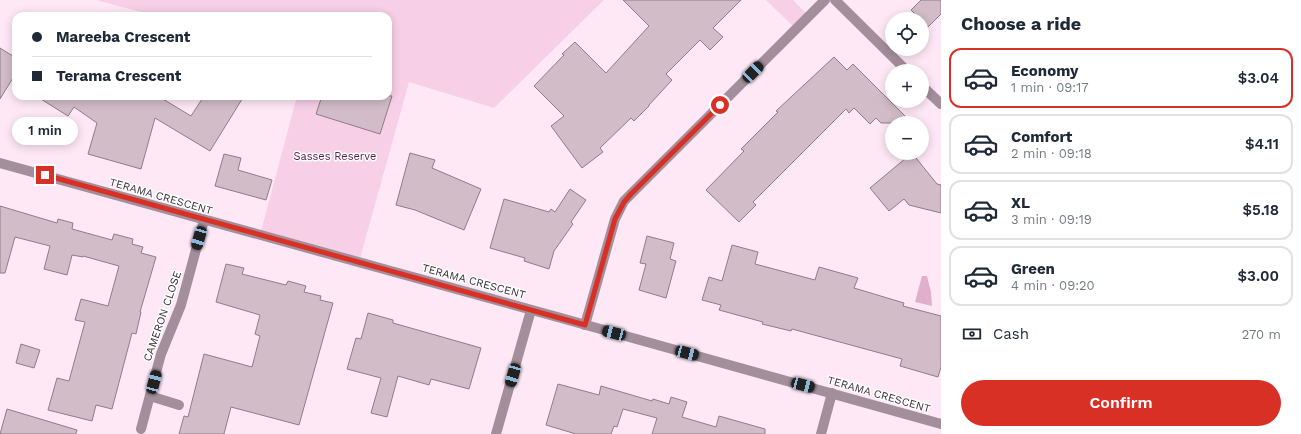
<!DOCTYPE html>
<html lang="en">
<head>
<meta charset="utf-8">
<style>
	:root { --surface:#fff; --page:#f6f6f7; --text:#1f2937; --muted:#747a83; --line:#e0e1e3; --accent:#d93025 }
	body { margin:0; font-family:"Work Sans",sans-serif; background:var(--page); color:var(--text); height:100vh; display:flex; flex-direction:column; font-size:15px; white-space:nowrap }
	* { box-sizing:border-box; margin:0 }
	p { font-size:13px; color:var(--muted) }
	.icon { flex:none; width:22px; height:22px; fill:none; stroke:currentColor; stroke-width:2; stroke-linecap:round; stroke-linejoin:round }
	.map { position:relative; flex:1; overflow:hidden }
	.side { display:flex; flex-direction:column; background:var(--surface); width:360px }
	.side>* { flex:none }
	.banner { position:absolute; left:12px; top:12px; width:380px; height:88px; border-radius:12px; box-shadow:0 2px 10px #0003; display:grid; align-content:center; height:88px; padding:0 20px; background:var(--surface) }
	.tools { position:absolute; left:885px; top:12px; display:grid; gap:8px }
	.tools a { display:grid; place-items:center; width:44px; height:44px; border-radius:50%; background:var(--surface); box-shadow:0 2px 10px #0003; font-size:20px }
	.end { position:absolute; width:18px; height:18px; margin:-9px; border:5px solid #d93025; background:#fff; box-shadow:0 0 0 2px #fff }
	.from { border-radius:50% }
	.bubble { position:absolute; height:28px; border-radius:14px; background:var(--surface); box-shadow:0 2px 10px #0003; font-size:13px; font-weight:600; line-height:28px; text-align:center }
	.car { position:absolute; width:12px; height:24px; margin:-12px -6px; border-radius:5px; box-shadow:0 0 3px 1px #0007; background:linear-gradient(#222 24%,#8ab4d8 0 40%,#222 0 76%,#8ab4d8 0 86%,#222 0) }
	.banner b { display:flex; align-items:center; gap:14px; height:38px; font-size:15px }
	.banner b+b { border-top:1px solid var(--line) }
	.banner i { width:10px; height:10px; background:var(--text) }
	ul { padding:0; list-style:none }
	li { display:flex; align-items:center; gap:12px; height:60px; margin:0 8px 6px; padding:0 12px; border:2px solid var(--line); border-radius:12px }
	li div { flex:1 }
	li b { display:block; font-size:15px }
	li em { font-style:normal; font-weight:600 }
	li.current { border-color:var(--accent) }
	li>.icon { width:36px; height:36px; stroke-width:1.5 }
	h2 { padding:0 20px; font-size:18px; line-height:48px }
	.pay { display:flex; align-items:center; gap:10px; height:44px; padding:0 20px; font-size:15px }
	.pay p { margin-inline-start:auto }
	.action { display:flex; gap:8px; margin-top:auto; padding:8px 20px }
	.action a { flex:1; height:46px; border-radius:24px; background:var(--accent); color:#fff; font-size:16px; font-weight:600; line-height:46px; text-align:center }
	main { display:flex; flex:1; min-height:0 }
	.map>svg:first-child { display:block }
	.green { fill:#f7cfe7 }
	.water { fill:#dfafcc }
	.building { fill:#d1bcc8; stroke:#907c88 }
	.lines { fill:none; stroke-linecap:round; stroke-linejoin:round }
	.minor { stroke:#a38f9b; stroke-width:10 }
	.route { stroke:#d93025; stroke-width:5 }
	.labels { text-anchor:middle; stroke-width:3; stroke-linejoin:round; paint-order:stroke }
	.park-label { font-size:11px; fill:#571e46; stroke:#fdfdfd }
	.street-label { font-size:11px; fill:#383035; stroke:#fdfdfd }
</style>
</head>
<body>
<main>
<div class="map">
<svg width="941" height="434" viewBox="0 0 941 434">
	<rect width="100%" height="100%" fill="#ffe8f6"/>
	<g class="green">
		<path d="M 96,0 L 604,0 L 494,108 L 409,82 L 359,262 L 260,235 L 297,96 L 388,96 L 388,16 L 156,16 Z"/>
		<path d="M 766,0 L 793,0 L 809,16 L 796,29 Z"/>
	</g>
	<path class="water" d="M 922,276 L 927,276 L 931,292 L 932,306 L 915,302 Z"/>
	<g class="building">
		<path d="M 623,0 L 741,0 L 713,28 L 723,37 L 710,50 L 700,40 L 666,74 L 672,80 L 649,105 L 649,106 L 634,121 L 631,118 L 600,148 L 603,152 L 582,168 L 551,126 L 564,116 L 534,86 L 564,55 L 562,54 L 575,42 L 606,73 L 649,26 Z"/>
		<path d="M 921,0 L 941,0 L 941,14 L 928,27 L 922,21 L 922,19 L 920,19 L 911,10 Z"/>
		<path d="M 0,48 L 16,58 L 16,73 L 0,99 Z"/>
		<path d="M 834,57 L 847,70 L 853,64 L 912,123 L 881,123 L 876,118 L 870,124 L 854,108 L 849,113 L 846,109 L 753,202 L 756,205 L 739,222 L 706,190 L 744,151 L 741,149 L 778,112 L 776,111 Z"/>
		<path d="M 36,96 L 158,96 L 191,116 L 204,96 L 244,96 L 210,151 L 155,118 L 141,169 L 88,154 L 97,123 L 74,107 L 68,116 Z"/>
		<path d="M 322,96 L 392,96 L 380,134 L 316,114 Z"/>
		<path d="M 410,153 L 435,160 L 432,168 L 481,189 L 464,230 L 415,210 L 396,205 Z"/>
		<path d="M 912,153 L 937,184 L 941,185 L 941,213 L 909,205 L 904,199 L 889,211 L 870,188 Z"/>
		<path d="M 224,154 L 241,158 L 238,170 L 272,180 L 266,200 L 215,186 Z"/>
		<path d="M 570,189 L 586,200 L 571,222 L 573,224 L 554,251 L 549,269 L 524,261 L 525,258 L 490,248 L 504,199 L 549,212 L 551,209 L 555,212 Z"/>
		<path d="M 0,206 L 57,223 L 58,219 L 73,223 L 72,229 L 112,240 L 114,234 L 133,239 L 132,244 L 143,247 L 141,253 L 156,257 L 140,312 L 141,312 L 136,334 L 132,333 L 112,409 L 96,405 L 92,421 L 48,410 L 57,378 L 69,381 L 85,322 L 75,320 L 81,299 L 108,306 L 119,266 L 83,256 L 83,257 L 72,255 L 67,275 L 44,269 L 50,246 L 15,237 L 5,273 L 0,273 Z"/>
		<path d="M 647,236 L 674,243 L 670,259 L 676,261 L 666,298 L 639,290 L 646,264 L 640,263 Z"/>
		<path d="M 732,245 L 758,252 L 755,264 L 815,280 L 819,267 L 858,278 L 854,288 L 904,303 L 903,306 L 941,316 L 941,367 L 938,377 L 900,366 L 902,359 L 792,329 L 791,331 L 762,324 L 763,322 L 719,310 L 721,305 L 702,300 L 709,277 L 722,281 Z"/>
		<path d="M 226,264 L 244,268 L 242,274 L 286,285 L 288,281 L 306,286 L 304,292 L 321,296 L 320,300 L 333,303 L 299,425 L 231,407 L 224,434 L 179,434 L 184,416 L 188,417 L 204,354 L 252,367 L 260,336 L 255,334 L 260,315 L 216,302 Z"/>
		<path d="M 368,313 L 393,320 L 393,323 L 481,348 L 469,389 L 431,379 L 429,385 L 398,376 L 387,417 L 371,413 L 381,378 L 347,369 L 356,338 L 361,339 Z"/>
		<path d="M 21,344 L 40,350 L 34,368 L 16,363 Z"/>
		<path d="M 558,384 L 599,395 L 601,386 L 652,401 L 653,399 L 669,404 L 671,397 L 687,402 L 682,417 L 716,427 L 719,416 L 765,429 L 765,434 L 652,434 L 657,418 L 623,409 L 617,427 L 614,426 L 611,434 L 576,434 L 546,425 Z"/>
		<path d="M 7,409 L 77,430 L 76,434 L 0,434 Z"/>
	</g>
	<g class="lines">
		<g class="minor">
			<path d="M 835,0 L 907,71"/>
			<path d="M 922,86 L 941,104"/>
			<path d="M 0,163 C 313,251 628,335 941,424"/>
			<path d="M 585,325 L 615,219 L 624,201 L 825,0"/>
			<path d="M 150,396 L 179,405"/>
			<path d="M 141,429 L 161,354 L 181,305 L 204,220"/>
			<path d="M 496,434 L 531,310"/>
			<path d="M 821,434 L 832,393"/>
		</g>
	</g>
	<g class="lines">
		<path class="route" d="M 45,175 L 585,325 L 615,219 L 624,202 L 631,194 L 720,105"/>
	</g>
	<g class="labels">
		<g class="park-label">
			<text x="335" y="160">Sasses Reserve</text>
		</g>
		<g class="street-label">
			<text transform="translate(161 196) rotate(16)" y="4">TERAMA CRESCENT</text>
			<text transform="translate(474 281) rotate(15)" y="4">TERAMA CRESCENT</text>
			<text transform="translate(162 316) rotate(-71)" y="4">CAMERON CLOSE</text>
			<text transform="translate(879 394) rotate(16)" y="4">TERAMA CRESCENT</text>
		</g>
	</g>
</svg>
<div class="tools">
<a><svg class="icon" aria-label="locate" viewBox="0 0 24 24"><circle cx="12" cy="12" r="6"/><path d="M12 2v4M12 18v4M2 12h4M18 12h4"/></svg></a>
<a>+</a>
<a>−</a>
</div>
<i class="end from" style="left:720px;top:105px"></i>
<i class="end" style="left:45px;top:175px"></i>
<div class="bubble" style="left:12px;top:117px;width:66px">1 min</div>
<i class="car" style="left:753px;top:72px;rotate:45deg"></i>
<i class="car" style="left:199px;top:238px;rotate:196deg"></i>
<i class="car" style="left:614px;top:333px;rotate:285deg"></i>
<i class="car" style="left:687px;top:353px;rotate:105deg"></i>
<i class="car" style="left:513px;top:375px;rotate:196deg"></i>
<i class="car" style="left:154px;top:382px;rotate:15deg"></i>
<i class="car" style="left:803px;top:385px;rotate:105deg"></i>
<div class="banner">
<b><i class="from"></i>Mareeba Crescent</b>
<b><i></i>Terama Crescent</b>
</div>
</div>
<section class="side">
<h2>Choose a ride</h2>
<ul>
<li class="current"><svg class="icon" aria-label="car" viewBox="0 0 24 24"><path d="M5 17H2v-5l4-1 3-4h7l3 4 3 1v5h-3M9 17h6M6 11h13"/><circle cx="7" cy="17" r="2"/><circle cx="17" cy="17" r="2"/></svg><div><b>Economy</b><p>1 min · 09:17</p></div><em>$3.04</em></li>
<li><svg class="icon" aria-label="car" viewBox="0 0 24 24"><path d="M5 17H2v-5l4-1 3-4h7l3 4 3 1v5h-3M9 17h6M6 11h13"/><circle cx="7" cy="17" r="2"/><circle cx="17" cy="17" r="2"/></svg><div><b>Comfort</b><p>2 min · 09:18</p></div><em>$4.11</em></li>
<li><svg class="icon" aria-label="car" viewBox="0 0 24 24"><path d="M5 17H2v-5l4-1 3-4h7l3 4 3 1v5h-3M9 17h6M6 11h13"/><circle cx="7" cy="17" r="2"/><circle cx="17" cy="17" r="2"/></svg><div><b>XL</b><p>3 min · 09:19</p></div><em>$5.18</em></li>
<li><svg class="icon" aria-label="car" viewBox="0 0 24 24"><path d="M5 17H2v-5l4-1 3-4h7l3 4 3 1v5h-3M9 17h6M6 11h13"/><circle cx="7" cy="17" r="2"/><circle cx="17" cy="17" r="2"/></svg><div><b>Green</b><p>4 min · 09:20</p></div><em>$3.00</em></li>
</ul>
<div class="pay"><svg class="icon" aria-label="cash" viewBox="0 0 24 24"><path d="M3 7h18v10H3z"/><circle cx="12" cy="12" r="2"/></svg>Cash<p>270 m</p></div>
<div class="action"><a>Confirm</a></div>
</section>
</main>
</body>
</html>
